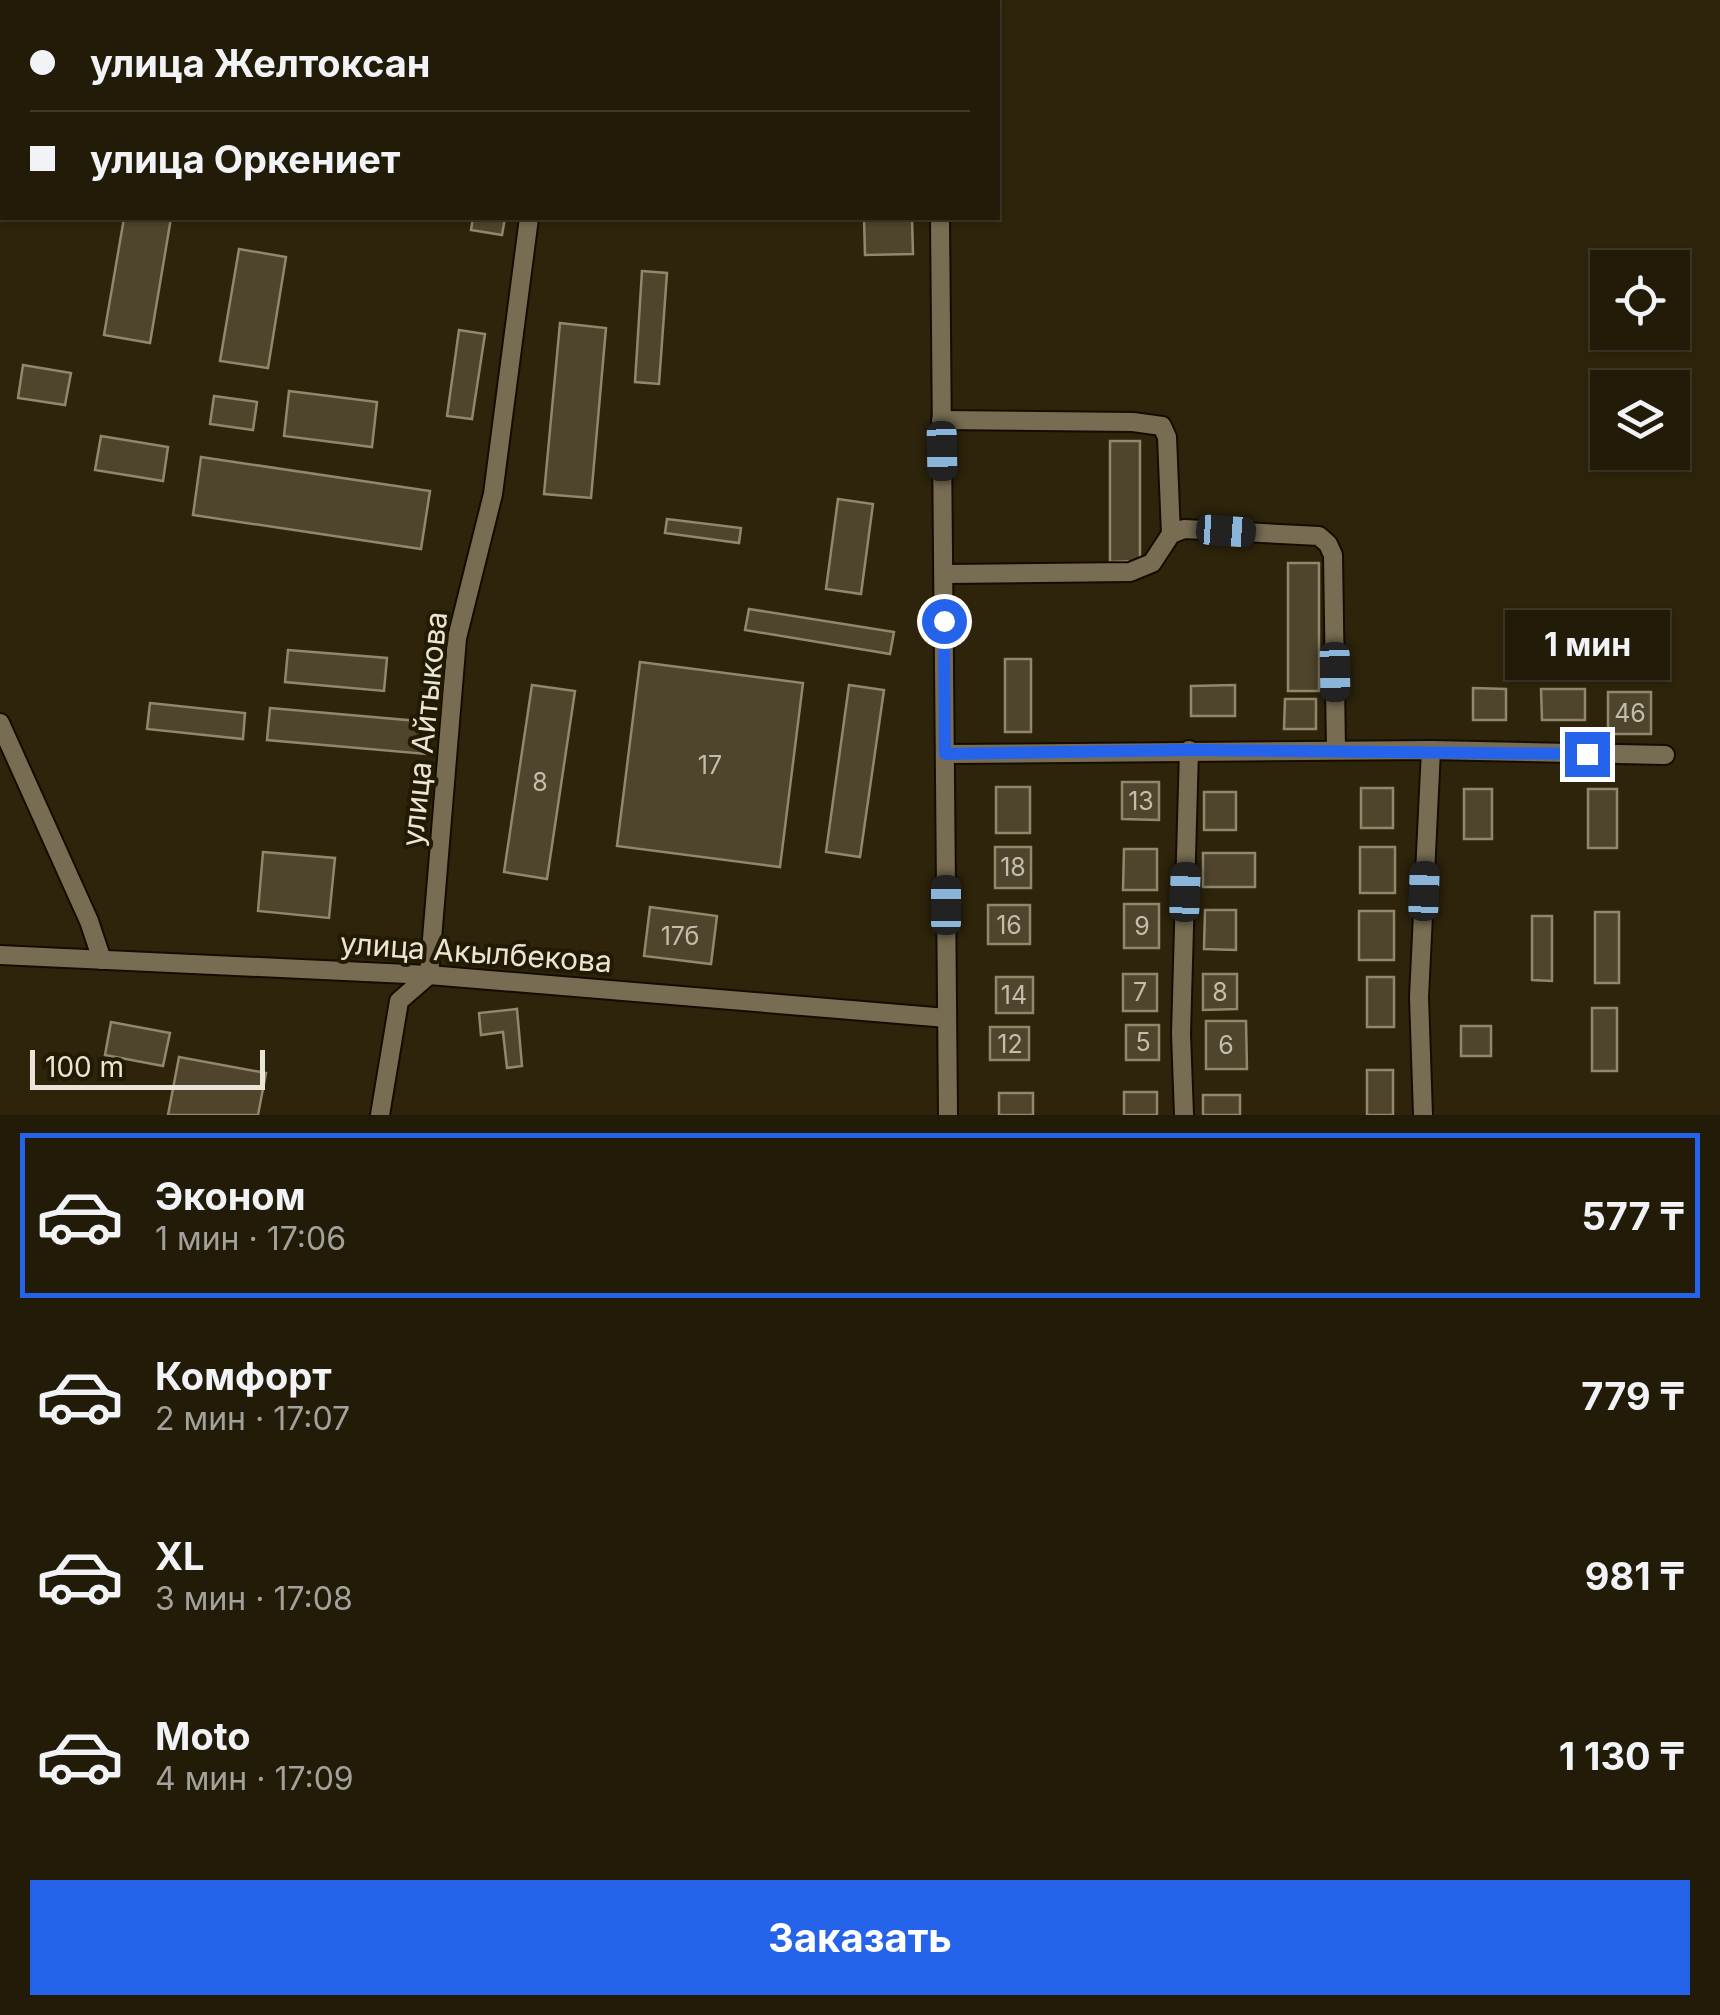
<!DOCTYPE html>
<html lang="ru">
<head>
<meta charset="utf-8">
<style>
	:root { --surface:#221b08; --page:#2a2412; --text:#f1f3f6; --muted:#a2a19c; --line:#3f3929; --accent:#2563eb }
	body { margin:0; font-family:Inter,sans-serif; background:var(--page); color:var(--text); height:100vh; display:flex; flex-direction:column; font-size:38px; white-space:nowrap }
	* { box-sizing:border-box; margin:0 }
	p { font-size:32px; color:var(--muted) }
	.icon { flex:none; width:55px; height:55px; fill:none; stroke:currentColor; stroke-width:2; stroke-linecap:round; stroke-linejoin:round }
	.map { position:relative; height:1115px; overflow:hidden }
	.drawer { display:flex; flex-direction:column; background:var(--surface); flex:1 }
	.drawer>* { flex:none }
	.top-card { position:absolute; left:0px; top:0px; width:1000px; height:220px; box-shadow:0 2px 8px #0004,0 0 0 2px var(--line); display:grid; align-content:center; height:220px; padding:0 30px; background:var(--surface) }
	.tools { position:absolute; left:1590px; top:250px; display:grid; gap:20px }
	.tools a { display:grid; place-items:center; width:100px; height:100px; border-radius:0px; background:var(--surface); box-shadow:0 2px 8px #0004,0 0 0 2px var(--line); font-size:50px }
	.scale { position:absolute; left:30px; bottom:25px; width:235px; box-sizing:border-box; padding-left:10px; border:5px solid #eae5d6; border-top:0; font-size:28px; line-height:35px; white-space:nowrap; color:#eae5d6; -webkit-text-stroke:8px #231a02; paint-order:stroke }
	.end { position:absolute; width:45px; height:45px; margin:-22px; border:12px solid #2563eb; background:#fff; box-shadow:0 0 0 5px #fff }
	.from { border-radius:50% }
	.bubble { position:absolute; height:70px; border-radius:0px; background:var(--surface); box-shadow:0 2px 8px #0004,0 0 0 2px var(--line); font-size:32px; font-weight:700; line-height:70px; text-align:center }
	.car { position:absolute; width:30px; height:60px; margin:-30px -15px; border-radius:12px; box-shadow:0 0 8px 2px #0007; background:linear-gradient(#222 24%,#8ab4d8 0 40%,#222 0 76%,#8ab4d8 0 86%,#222 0) }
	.top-card b { display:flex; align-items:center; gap:35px; height:95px; font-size:38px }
	.top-card b+b { border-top:2px solid var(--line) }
	.top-card i { width:25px; height:25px; background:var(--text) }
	ul { padding:18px 0 0; list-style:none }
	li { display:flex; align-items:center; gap:30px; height:165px; margin:0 20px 15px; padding:0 10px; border:5px solid transparent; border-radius:0px }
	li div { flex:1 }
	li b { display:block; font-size:38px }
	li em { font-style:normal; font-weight:700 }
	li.on { border-color:var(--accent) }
	li>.icon { width:90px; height:90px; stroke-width:1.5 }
	.button { display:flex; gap:20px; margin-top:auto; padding:20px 30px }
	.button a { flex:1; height:115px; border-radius:0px; background:var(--accent); color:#fff; font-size:40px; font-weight:700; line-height:115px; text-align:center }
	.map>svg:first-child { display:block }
	.green { fill:#3b2d02 }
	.building { fill:#4f452c; stroke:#91876b; stroke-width:2.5 }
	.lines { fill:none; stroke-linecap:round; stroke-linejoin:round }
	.minor-casing { stroke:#150c00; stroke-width:22 }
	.minor { stroke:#786d53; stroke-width:18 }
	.route { stroke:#2563eb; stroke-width:12 }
	.labels { text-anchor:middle; stroke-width:8; stroke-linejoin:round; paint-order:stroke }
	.number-label { font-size:25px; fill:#c3bdac }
	.street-label { font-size:30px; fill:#eae5d6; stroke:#231a02 }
</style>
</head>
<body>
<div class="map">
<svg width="1720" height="1115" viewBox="0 0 1720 1115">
	<rect width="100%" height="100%" fill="#2d240b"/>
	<path class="green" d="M 0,0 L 336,0 L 337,2 L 2,2 L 0,117 Z"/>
	<g class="building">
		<path d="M 124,218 L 171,218 L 150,343 L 104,335 Z"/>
		<path d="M 473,218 L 505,218 L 502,235 L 471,230 Z"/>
		<path d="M 864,218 L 912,218 L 913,254 L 865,255 Z"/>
		<path d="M 239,249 L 286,257 L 268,368 L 220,361 Z"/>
		<path d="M 642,271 L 667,273 L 659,384 L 635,382 Z"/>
		<path d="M 560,323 L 606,328 L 591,498 L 544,494 Z"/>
		<path d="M 459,330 L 485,334 L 472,419 L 447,416 Z"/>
		<path d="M 23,365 L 71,373 L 65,405 L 18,398 Z"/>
		<path d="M 289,391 L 377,402 L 372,447 L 284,436 Z"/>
		<path d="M 214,396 L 257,402 L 253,430 L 210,424 Z"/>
		<path d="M 101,436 L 168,447 L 163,481 L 95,470 Z"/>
		<path d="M 1110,441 L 1140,441 L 1140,561 L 1110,562 Z"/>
		<path d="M 201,457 L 430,491 L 421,549 L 193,515 Z"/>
		<path d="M 838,499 L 873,504 L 861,594 L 826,589 Z"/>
		<path d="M 667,519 L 741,528 L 739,543 L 665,533 Z"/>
		<rect x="1288" y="563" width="31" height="128"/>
		<path d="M 749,609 L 894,632 L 890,654 L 745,630 Z"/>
		<path d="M 288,650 L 387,658 L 384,691 L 285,682 Z"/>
		<rect x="1005" y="659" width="26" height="73"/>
		<path d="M 640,662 L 803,683 L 780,867 L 617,846 Z"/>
		<path d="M 532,685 L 575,691 L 547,879 L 504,872 Z"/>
		<path d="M 849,685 L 884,690 L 860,857 L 826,852 Z"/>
		<path d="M 1235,685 L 1235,716 L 1191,716 L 1191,686 Z"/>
		<path d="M 1473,688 L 1506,689 L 1506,720 L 1473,720 Z"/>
		<path d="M 1541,689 L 1585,689 L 1585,720 L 1542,720 Z"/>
		<rect x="1608" y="692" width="43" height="42"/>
		<path d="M 1285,699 L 1316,699 L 1316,729 L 1284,729 Z"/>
		<path d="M 150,703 L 245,713 L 243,739 L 147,729 Z"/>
		<path d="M 270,708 L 429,722 L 426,754 L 267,740 Z"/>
		<path d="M 1122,782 L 1159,782 L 1159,820 L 1122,819 Z"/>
		<rect x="996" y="787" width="34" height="46"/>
		<rect x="1361" y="788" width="32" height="40"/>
		<rect x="1464" y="789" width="28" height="50"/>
		<rect x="1588" y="789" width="29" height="59"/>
		<rect x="1204" y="792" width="32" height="38"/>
		<rect x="995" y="847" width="36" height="41"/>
		<rect x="1360" y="847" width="35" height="46"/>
		<path d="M 1124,849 L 1157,849 L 1157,890 L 1123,890 Z"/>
		<path d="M 263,852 L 335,858 L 329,918 L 258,911 Z"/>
		<rect x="1203" y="853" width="52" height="34"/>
		<rect x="1124" y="904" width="35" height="44"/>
		<rect x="988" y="905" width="42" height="39"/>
		<path d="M 650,907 L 717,916 L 711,964 L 644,956 Z"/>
		<path d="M 1205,910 L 1236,910 L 1236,950 L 1204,949 Z"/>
		<rect x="1359" y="911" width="35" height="49"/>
		<rect x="1595" y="912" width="24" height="71"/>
		<path d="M 1532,916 L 1552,916 L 1552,981 L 1532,980 Z"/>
		<rect x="1123" y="974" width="34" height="37"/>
		<path d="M 1203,974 L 1237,974 L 1237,1009 L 1203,1010 Z"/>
		<rect x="996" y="977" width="37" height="36"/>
		<rect x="1367" y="977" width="27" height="50"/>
		<rect x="1592" y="1008" width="25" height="63"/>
		<path d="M 517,1009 L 522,1066 L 507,1068 L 503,1032 L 481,1035 L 479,1013 Z"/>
		<path d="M 1206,1021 L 1246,1021 L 1247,1069 L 1206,1069 Z"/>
		<path d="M 111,1022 L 170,1033 L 163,1066 L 105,1055 Z"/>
		<rect x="1126" y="1025" width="33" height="35"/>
		<rect x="1461" y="1026" width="30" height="30"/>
		<rect x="990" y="1027" width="39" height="33"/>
		<path d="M 179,1057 L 266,1073 L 258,1115 L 168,1115 Z"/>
		<rect x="1367" y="1070" width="26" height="45"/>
		<rect x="1124" y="1092" width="33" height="23"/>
		<rect x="999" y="1093" width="34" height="22"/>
		<rect x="1203" y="1095" width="37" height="20"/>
	</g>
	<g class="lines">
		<defs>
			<g id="minor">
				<path d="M 938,0 L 938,2"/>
				<path d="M 556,2 L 556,0"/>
				<path d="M 940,218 L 948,1115"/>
				<path d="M 941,420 L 1133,422 L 1162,426 L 1167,437 L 1171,534"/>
				<path d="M 945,574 L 1130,572 L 1152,563 L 1171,534 L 1184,529 L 1319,536 L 1328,544 L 1333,555 L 1336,750"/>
				<path d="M 0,723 L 89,921 L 102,960"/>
				<path d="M 945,754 L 1431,750 L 1665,755"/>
				<path d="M 0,955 L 429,975 L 947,1018"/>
				<path d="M 380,1115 L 399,1001 L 429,975 L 457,638 L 493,494 L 529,218"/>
				<path d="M 1184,1115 L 1181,1034 L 1189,750"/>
				<path d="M 1423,1115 L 1419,997 L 1431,750"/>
			</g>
		</defs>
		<use href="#minor" class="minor-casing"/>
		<use href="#minor" class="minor"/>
	</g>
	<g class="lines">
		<path class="route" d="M 944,621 L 945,754 L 1189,750 L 1587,754"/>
	</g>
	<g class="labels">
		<g class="number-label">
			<text x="1630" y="722">46</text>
			<text x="710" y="774">17</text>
			<text x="540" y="791">8</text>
			<text x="1141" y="810">13</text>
			<text x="1013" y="876">18</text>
			<text x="1009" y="934">16</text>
			<text x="1142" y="935">9</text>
			<text x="680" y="945">17б</text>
			<text x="1140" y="1001">7</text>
			<text x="1220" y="1001">8</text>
			<text x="1014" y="1004">14</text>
			<text x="1143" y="1051">5</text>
			<text x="1010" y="1053">12</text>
			<text x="1226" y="1054">6</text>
		</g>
		<g class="street-label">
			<text transform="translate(425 729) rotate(-84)" y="10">улица Айтыкова</text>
			<text transform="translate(476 953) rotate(4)" y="10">улица Акылбекова</text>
		</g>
	</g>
</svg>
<div class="tools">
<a><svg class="icon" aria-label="locate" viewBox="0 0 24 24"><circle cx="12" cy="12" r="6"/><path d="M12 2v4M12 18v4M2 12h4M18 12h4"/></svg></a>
<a><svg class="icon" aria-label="layers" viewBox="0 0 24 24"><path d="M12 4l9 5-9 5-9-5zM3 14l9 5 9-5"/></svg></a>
</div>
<div class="scale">100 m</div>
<i class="end from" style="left:944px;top:621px"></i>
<i class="end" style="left:1587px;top:754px"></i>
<div class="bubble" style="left:1505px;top:610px;width:165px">1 мин</div>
<i class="car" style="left:942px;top:451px;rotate:179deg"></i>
<i class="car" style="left:1226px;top:531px;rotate:94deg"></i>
<i class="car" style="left:1335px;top:672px;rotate:179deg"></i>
<i class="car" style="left:1424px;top:891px;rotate:2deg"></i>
<i class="car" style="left:1185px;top:892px;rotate:2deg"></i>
<i class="car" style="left:946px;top:905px;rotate:0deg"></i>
<div class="top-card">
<b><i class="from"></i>улица Желтоксан</b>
<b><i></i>улица Оркениет</b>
</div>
</div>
<section class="drawer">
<ul>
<li class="on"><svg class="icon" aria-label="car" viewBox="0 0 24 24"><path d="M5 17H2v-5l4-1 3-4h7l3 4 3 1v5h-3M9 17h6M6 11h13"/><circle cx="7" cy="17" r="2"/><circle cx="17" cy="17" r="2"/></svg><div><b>Эконом</b><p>1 мин · 17:06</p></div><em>577 ₸</em></li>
<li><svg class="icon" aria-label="car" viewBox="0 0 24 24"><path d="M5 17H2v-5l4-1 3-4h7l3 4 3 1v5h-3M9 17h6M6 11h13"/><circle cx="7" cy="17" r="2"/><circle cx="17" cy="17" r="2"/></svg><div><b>Комфорт</b><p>2 мин · 17:07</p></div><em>779 ₸</em></li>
<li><svg class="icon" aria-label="car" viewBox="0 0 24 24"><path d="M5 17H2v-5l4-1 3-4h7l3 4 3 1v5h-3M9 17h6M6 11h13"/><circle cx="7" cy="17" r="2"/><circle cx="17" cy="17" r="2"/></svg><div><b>XL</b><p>3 мин · 17:08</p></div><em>981 ₸</em></li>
<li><svg class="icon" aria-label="car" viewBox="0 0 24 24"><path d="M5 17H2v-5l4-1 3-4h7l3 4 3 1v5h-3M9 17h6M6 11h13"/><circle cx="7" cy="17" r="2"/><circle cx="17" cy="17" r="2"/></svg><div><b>Moto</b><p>4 мин · 17:09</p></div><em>1 130 ₸</em></li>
</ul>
<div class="button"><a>Заказать</a></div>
</section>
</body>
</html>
